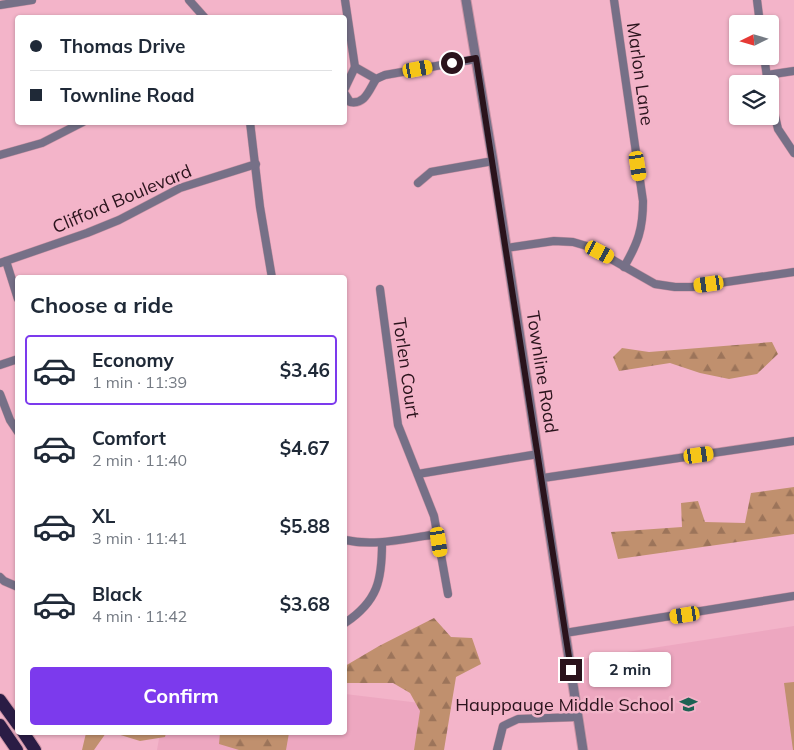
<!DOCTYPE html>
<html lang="en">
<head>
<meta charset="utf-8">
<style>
	:root { --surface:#fff; --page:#f6f6f7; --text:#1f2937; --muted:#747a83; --line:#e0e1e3; --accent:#7c3aed }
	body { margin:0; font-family:Mulish,sans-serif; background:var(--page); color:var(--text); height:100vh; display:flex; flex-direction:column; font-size:19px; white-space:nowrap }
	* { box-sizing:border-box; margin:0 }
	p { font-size:16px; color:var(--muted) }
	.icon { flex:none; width:28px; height:28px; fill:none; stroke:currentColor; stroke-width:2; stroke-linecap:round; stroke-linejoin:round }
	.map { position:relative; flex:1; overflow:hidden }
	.panel { position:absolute; left:15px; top:275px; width:332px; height:460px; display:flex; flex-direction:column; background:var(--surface); border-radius:5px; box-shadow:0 1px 4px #0004 }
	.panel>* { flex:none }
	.top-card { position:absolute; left:15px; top:15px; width:332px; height:110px; border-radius:5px; box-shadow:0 1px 4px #0004; display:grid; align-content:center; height:110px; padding:0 15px; background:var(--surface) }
	.needle { width:32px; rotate:265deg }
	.fabs { position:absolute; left:729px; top:15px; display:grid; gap:10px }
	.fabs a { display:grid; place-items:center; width:50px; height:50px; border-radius:5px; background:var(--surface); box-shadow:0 1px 4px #0004; font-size:25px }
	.end { position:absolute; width:22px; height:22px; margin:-11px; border:6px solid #2a131c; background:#fff; box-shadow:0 0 0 2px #fff }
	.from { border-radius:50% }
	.bubble { position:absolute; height:35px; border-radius:5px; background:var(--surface); box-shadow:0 1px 4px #0004; font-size:16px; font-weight:700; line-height:35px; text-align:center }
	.car { position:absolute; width:15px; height:30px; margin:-15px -8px; border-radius:6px; box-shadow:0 0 4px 1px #0007; background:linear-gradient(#f5c518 24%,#345 0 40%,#f5c518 0 76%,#345 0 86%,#f5c518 0) }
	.top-card b { display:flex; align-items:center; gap:18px; height:48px; font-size:19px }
	.top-card b+b { border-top:1px solid var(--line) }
	.top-card i { width:12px; height:12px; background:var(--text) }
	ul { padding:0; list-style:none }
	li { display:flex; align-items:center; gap:15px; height:70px; margin:0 10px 8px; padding:0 5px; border:2px solid transparent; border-radius:5px }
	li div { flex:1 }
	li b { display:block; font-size:19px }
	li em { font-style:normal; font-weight:700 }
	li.active { border-color:var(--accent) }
	li>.icon { width:45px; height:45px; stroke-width:1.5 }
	h2 { padding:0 15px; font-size:22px; line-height:60px }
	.button { display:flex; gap:10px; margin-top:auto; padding:10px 15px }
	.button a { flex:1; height:58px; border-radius:5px; background:var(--accent); color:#fff; font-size:20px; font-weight:700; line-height:58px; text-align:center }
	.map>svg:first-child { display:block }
	.built { fill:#eda7c0 }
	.forest { fill:url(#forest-firs) }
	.pitch { fill:#c0906e }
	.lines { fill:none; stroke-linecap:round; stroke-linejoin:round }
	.minor-casing { stroke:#cb94a6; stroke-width:9 }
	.tertiary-casing { stroke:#cb94a6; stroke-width:11 }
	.trunk-casing { stroke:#cb94a6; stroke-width:14 }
	.minor { stroke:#767087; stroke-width:8 }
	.tertiary { stroke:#767087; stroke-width:9 }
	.trunk { stroke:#2a1c45; stroke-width:12 }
	.route { stroke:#2a131c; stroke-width:6 }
	.labels { text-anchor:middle; stroke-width:5; stroke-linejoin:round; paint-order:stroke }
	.street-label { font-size:18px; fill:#2a131c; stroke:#f3b4c9 }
	.poi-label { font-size:18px; fill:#2a131c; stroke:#f3b4c9; text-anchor:end }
</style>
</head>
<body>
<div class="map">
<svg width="794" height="750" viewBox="0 0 794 750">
	<defs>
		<pattern id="forest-firs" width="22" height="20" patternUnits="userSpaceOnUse" patternTransform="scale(1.25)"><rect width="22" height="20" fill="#c0906e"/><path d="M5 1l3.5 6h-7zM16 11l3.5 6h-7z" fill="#9c745a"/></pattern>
	</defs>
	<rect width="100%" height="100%" fill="#f3b4c9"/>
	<g class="built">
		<path d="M 794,626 L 794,750 L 589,750 L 575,660 Z"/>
		<path d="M 345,694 L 445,706 L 439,750 L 157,750 L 160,733 L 345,732 Z"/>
	</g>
	<g class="forest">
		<path d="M 772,342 L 778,354 L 757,374 L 729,379 L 700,373 L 670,363 L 619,371 L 613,357 L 622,348 L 649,352 Z"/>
		<path d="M 794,487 L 794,534 L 618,559 L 611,532 L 682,527 L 681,503 L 698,501 L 705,522 L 745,523 L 751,493 Z"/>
		<path d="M 434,618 L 451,637 L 472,638 L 481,664 L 456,677 L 444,750 L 414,750 L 420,711 L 410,693 L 393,683 L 345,683 L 345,666 L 379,646 Z"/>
		<path d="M 86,733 L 86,732 L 106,733 L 94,750 L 82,750 Z"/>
		<path d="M 114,733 L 166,732 L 166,733 L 165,737 L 140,741 Z"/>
		<path d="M 220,733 L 220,732 L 289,733 L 286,750 L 239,750 L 219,744 Z"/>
	</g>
	<path class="pitch" d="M 794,682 L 794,750 L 793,750 L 784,683 Z"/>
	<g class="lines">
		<defs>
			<g id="minor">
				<path d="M 189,0 L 205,18"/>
				<path d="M 345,0 L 355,67 L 376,79 L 385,75 L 476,59"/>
				<path d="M 614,0 L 643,201 C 643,229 638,243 624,267"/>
				<path d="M 757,0 L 760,24"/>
				<path d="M 0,5 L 32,0"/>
				<path d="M 764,56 L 768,84"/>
				<path d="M 767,75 L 794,71"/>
				<path d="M 345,88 L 355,67"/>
				<path d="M 345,94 L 350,102 C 365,105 369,90 376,79"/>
				<path d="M 770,95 L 778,129 L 794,153"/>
				<path d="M 250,122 L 260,207 L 272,278"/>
				<path d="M 0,155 L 42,143 L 83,122"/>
				<path d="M 418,183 L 431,172 L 493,161"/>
				<path d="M 506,248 L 554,241 L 573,242 L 590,247 L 655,284 L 675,287 L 692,287 L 794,272"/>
				<path d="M 6,261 L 18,299"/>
				<path d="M 0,263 L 87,233 L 119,220 L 180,188 L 256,164"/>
				<path d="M 380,289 L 398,425 L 434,516 L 448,594"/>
				<path d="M 0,365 L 18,359"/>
				<path d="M 0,394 L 10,420 L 18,432"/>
				<path d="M 418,474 L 538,454"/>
				<path d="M 543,478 L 794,441"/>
				<path d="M 345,540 C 376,547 406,538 438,534"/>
				<path d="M 0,577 L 4,581 L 18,587"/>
				<path d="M 345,623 C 378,601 382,580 382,543"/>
				<path d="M 565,633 L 794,596"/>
				<path d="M 497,750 L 503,726 L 518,719 L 578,717"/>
			</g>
			<path id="tertiary" d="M 466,0 L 493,161 L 583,750"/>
			<g id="trunk">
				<path d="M 0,700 L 18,725"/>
				<path d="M 0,725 L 17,750"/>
				<path d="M 23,732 L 35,750"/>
			</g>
		</defs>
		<use href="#minor" class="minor-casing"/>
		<use href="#tertiary" class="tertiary-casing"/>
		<use href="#trunk" class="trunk-casing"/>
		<use href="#minor" class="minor"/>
		<use href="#tertiary" class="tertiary"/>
		<use href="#trunk" class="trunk"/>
	</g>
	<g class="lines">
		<path class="route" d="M 452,63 L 476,58 L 571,670"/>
	</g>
	<defs>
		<symbol id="school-bare" viewBox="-9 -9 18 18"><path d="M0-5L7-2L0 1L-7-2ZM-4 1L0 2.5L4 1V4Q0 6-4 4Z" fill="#1d6254" stroke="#f3b4c9" stroke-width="2.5" paint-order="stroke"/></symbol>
	</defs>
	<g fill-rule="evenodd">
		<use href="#school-bare" x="676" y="692" width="25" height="25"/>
	</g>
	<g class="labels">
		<g class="street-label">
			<text transform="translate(640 74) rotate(82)" y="6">Marlon Lane</text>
			<text transform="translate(122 199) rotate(-23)" y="6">Clifford Boulevard</text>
			<text transform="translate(406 368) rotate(82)" y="6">Torlen Court</text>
			<text transform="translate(542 372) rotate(81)" y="6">Townline Road</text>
		</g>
		<g class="poi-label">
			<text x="674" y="711">Hauppauge Middle School</text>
		</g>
	</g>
</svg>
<div class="fabs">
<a><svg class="needle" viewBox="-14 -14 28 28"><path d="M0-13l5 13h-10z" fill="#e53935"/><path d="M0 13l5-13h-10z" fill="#747a83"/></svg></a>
<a><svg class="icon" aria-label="layers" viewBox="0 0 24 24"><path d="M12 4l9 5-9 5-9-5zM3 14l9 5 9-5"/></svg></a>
</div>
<i class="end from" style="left:452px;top:63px"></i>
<i class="end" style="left:571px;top:670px"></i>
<div class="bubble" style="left:589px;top:652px;width:82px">2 min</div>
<i class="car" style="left:418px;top:69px;rotate:80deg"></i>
<i class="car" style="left:638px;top:166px;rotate:171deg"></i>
<i class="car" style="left:600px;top:252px;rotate:118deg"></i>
<i class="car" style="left:709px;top:284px;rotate:262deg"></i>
<i class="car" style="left:699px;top:455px;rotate:82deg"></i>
<i class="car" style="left:439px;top:542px;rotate:171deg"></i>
<i class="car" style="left:685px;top:615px;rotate:261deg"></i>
<div class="top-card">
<b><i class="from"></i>Thomas Drive</b>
<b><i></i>Townline Road</b>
</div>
<section class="panel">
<h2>Choose a ride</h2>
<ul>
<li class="active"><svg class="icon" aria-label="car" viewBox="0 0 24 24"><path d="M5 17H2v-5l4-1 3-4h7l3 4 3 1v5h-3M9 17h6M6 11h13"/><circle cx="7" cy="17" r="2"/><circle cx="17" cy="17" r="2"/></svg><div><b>Economy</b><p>1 min · 11:39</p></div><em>$3.46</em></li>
<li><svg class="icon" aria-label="car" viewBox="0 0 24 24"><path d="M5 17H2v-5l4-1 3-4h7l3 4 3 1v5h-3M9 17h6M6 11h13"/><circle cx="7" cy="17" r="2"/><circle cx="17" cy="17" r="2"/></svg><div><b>Comfort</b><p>2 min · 11:40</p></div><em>$4.67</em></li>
<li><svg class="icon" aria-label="car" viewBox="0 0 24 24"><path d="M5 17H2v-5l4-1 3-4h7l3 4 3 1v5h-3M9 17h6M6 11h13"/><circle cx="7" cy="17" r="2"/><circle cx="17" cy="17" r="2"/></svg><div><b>XL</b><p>3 min · 11:41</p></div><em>$5.88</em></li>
<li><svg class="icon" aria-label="car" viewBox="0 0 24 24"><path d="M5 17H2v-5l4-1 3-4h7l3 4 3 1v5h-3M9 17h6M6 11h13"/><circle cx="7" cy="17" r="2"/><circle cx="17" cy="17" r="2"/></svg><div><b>Black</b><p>4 min · 11:42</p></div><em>$3.68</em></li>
</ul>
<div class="button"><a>Confirm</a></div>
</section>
</div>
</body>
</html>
